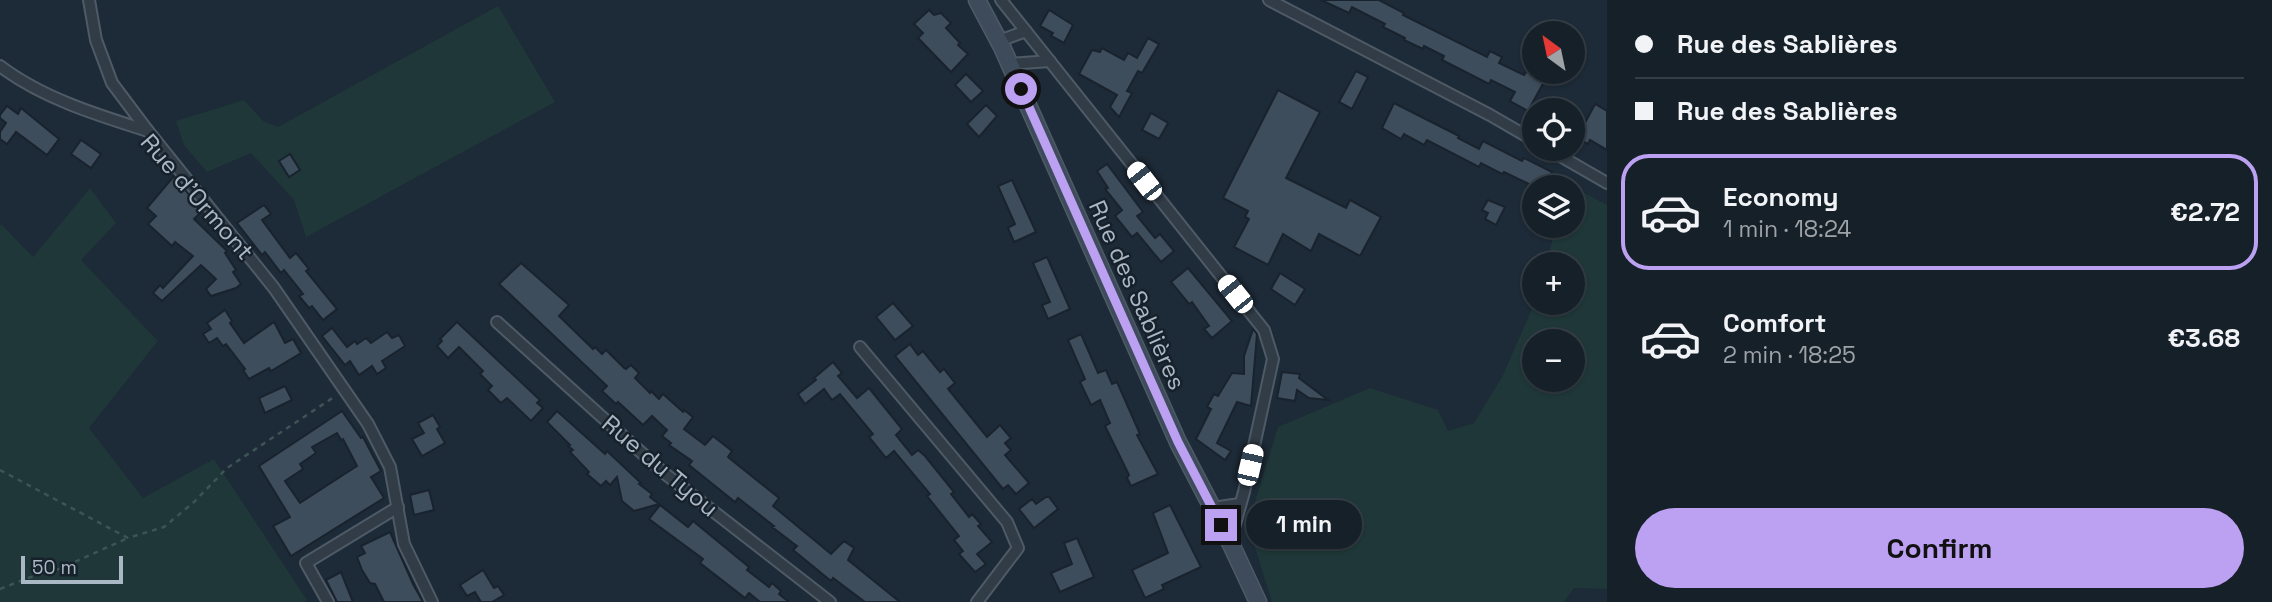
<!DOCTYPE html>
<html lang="en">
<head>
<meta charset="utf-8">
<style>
	:root { --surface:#162029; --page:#232d35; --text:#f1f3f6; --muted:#9ea3a8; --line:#353e46; --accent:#bca0f2 }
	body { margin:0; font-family:"Space Grotesk",sans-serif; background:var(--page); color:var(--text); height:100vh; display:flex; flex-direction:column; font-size:26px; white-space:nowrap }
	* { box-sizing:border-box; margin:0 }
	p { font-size:23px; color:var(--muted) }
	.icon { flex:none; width:38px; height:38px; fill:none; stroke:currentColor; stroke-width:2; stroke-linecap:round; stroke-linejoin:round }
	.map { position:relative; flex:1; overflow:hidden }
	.details { display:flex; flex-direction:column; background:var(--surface); width:665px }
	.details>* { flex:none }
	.top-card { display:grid; align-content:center; height:154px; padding:0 28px; background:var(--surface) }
	.needle { width:46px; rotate:327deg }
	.controls { position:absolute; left:1522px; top:21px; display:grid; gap:14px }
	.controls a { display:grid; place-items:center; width:63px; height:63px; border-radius:50%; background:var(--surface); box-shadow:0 2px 5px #0004,0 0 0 2px var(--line); font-size:35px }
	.scale { position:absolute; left:21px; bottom:18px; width:102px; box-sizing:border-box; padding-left:7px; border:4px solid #aab7c5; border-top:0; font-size:19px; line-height:24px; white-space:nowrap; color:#aab7c5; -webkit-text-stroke:5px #17212b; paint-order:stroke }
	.end { position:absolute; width:32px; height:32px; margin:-16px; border:9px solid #bca0f2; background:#111; box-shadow:0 0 0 4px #111 }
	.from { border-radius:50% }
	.bubble { position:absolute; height:49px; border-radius:24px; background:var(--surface); box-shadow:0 2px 5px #0004,0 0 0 2px var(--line); font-size:23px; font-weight:800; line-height:49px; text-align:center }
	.car { position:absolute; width:21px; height:42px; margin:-21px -10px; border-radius:9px; box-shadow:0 0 5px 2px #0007; background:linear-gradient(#fff 24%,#345 0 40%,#fff 0 76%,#345 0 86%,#fff 0) }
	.top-card b { display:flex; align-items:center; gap:24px; height:66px; font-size:26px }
	.top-card b+b { border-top:2px solid var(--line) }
	.top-card i { width:18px; height:18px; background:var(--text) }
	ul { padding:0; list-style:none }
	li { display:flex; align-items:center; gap:21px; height:116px; margin:0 14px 10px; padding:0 14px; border:4px solid transparent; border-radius:28px }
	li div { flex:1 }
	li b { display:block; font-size:26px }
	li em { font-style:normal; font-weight:800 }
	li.current { border-color:var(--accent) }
	li>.icon { width:63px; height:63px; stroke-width:1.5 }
	.cta { display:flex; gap:14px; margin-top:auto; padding:14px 28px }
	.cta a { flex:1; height:80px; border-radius:42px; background:var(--accent); color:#111; font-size:28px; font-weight:800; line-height:80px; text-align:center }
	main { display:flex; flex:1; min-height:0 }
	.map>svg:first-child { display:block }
	.green { fill:#1f3738; fill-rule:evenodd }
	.building { fill:#3e4d5c; stroke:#19232e; stroke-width:2; fill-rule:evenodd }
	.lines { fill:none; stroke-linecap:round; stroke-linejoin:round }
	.street-casing { stroke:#4e5a66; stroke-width:14 }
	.secondary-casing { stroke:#4e5a66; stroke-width:19 }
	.path { stroke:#3d5456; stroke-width:2.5; stroke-dasharray:5 5; stroke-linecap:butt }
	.street { stroke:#313c47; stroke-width:10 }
	.secondary { stroke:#3e4b5b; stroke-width:16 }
	.route { stroke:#bca0f2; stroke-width:9 }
	.labels { text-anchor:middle; stroke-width:5; stroke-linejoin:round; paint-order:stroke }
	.street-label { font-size:24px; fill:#aab7c5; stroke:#17212b }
</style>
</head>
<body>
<main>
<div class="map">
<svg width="1607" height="602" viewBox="0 0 1607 602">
	<rect width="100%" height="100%" fill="#1d2a37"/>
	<g class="green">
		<path d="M 498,6 L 555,102 L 306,237 L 294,200 L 251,153 L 207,172 L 184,145 L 176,121 L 244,100 L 263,121 L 278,127 Z"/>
		<path d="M 1573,187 L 1607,205 L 1607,589 L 1574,588 L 1564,602 L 1272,602 L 1248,525 L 1278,427 L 1370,388 L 1438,410 L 1448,431 L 1474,423 L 1502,377 L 1535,302 L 1573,303 L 1573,264 L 1546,264 L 1556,226 L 1573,226 ZM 1573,341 L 1573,380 L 1535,380 L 1535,341 Z"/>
		<path d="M 90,188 L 116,223 L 81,260 L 158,341 L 89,428 L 143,498 L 214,459 L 307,600 L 304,602 L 0,602 L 0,226 L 1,224 L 33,257 Z"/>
	</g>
	<g class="building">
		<path d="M 1321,0 L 1379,0 L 1404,13 L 1403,15 L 1487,57 L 1490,51 L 1502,57 L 1499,63 L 1524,75 L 1530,67 L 1535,69 L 1535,72 L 1545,75 L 1542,79 L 1545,80 L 1528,111 L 1510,101 L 1515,92 L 1491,80 L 1489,84 L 1442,60 L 1444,56 L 1424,46 L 1423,49 L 1404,40 L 1405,38 L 1383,27 L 1385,24 L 1352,7 L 1349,13 Z"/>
		<path d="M 929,10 L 934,15 L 941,13 L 951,23 L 946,28 L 960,43 L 958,45 L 968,54 L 951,72 L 918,38 L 923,33 L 914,24 Z"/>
		<path d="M 1049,10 L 1073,25 L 1064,43 L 1051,36 L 1053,33 L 1040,26 Z"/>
		<path d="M 1148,38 L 1159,44 L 1142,73 L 1138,71 L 1127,91 L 1132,93 L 1119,117 L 1110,107 L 1117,95 L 1079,74 L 1092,50 L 1100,52 L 1102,48 L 1124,60 L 1128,53 L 1137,58 Z"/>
		<path d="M 1356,71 L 1368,77 L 1352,109 L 1339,102 Z"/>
		<path d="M 966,74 L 983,91 L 971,102 L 955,85 Z"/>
		<path d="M 1278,90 L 1320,112 L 1286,178 L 1346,208 L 1350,200 L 1381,217 L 1360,256 L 1319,234 L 1311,251 L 1283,234 L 1268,265 L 1234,247 L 1249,219 L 1245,217 L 1248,211 L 1223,198 Z"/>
		<path d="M 1394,103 L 1459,136 L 1458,138 L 1479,149 L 1483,141 L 1522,161 L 1524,158 L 1552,172 L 1544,187 L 1527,187 L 1529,184 L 1504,172 L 1502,174 L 1481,163 L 1479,167 L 1427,140 L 1424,145 L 1404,134 L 1401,139 L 1382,128 Z"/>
		<path d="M 1595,104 L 1607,111 L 1607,150 L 1590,140 L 1588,144 L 1577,138 Z"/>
		<path d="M 986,105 L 997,116 L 979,137 L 967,124 Z"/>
		<path d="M 7,106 L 18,114 L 21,108 L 59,139 L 47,155 L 16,132 L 7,144 L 0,139 L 0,132 L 6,123 L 0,118 L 0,115 Z"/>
		<path d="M 1151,113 L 1168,123 L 1159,139 L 1142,130 Z"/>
		<path d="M 81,140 L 101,154 L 91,168 L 71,154 Z"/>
		<path d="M 290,154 L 300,170 L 289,177 L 279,161 Z"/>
		<path d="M 1107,164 L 1143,212 L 1137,216 L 1155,238 L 1160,234 L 1174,251 L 1161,262 L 1137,233 L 1132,237 L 1115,216 L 1122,210 L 1105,189 L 1108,188 L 1097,171 Z"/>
		<path d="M 174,176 L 202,211 L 194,219 L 227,251 L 225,253 L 236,270 L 233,272 L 241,284 L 236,288 L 211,296 L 206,289 L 216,279 L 201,265 L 162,301 L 153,293 L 160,285 L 163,288 L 193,256 L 175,242 L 172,246 L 148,224 L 156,216 L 147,208 Z"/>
		<path d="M 1012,180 L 1036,232 L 1014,242 L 1008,228 L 1015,224 L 998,186 Z"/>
		<path d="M 1488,200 L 1505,207 L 1496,225 L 1485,219 L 1488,213 L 1482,210 Z"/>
		<path d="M 264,205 L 271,214 L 262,220 L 290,258 L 296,253 L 309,269 L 306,271 L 337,309 L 323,320 L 312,306 L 309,308 L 299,296 L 303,294 L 284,270 L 281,273 L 265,252 L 262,255 L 237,223 Z"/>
		<path d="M 1047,257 L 1070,309 L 1048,319 L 1042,305 L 1050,302 L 1033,263 Z"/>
		<path d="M 521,263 L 569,305 L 559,316 L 593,349 L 595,347 L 602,354 L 606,350 L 624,368 L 626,369 L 631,365 L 639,373 L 635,378 L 650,393 L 651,391 L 659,399 L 663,394 L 683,412 L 684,410 L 693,417 L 684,429 L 705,445 L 713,436 L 732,451 L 728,457 L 779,498 L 773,506 L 831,554 L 844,541 L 854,548 L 848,560 L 900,602 L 865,602 L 833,578 L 831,581 L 793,550 L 797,546 L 772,527 L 774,526 L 738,498 L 735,502 L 689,465 L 692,461 L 669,445 L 671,443 L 662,436 L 667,430 L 652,416 L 643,425 L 618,402 L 616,404 L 602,391 L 607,386 L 499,284 Z"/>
		<path d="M 1188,268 L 1232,321 L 1212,338 L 1204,329 L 1209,326 L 1192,302 L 1189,304 L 1171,282 Z"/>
		<path d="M 1280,273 L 1305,289 L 1295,305 L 1271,289 Z"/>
		<path d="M 893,303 L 913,326 L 895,340 L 876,317 Z"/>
		<path d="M 225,310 L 232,321 L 230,323 L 244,343 L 274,322 L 285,343 L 293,339 L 301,353 L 271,371 L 269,368 L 249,379 L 243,370 L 245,369 L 226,344 L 223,346 L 217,338 L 209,343 L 203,334 L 211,329 L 207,323 Z"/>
		<path d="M 457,322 L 540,400 L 537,403 L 543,408 L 531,421 L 507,398 L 501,403 L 488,390 L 492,386 L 480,374 L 483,371 L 459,347 L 448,358 L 437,346 L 442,341 L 440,339 Z"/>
		<path d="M 332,328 L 347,347 L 355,341 L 357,344 L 366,338 L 371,343 L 387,332 L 392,338 L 399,335 L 405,346 L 382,361 L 386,368 L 377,374 L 372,366 L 359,375 L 350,361 L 345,365 L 322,336 Z"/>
		<path d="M 1253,329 L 1257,334 L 1251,406 L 1237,402 L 1217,443 L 1231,451 L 1225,460 L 1196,439 L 1211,409 L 1207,407 L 1214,394 L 1218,396 L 1232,373 L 1244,374 L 1244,356 Z"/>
		<path d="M 1081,334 L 1098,373 L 1106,370 L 1112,384 L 1117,382 L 1140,434 L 1137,435 L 1158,474 L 1131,486 L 1127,478 L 1129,475 L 1105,426 L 1110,423 L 1100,400 L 1091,405 L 1080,382 L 1085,379 L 1068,340 Z"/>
		<path d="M 910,344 L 918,355 L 923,351 L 940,372 L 944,369 L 955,383 L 948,389 L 987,437 L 1000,425 L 1011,438 L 1005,443 L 1011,450 L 1005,455 L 1029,483 L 1016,494 L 1008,485 L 1003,489 L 895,356 Z"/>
		<path d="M 833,362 L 842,373 L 838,376 L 857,398 L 869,388 L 902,429 L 896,435 L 912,455 L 918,450 L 925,456 L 954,492 L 951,494 L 969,517 L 972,514 L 981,524 L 978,526 L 992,542 L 977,554 L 986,564 L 975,572 L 959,554 L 963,551 L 954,540 L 959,536 L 927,496 L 930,494 L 894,451 L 886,458 L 869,437 L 873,434 L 840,394 L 832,400 L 824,389 L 805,404 L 798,394 L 816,380 L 814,378 Z"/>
		<path d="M 1282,372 L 1300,374 L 1299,378 L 1328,400 L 1309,398 L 1297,390 L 1295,401 L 1277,398 Z"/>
		<path d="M 285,386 L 292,400 L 265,413 L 259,398 Z"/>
		<path d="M 342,411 L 361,438 L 363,437 L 381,471 L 371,477 L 384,498 L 291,556 L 273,526 L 290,517 L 259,466 ZM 337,433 L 341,440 L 343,439 L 357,466 L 300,503 L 285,481 L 303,469 L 300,464 L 316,453 L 312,447 Z"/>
		<path d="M 557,411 L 605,454 L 607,451 L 641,483 L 639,484 L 652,494 L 650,497 L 659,504 L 634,511 L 622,501 L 617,477 L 610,485 L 606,481 L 601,486 L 587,474 L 589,472 L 570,452 L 573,450 L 568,446 L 570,445 L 547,422 Z"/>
		<path d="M 433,415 L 440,427 L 437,429 L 445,443 L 422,456 L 412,439 L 424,433 L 418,423 Z"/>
		<path d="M 429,490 L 434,510 L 414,515 L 410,495 Z"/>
		<path d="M 1046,497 L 1049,497 L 1058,509 L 1034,528 L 1019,509 L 1032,499 L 1036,504 Z"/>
		<path d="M 660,505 L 688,527 L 693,521 L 749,567 L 747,570 L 769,587 L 772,583 L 781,591 L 779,594 L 789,602 L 760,602 L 749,593 L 745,598 L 700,563 L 703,559 L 649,519 Z"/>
		<path d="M 1170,505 L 1201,567 L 1162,585 L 1164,589 L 1145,598 L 1132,570 L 1168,553 L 1153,513 Z"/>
		<path d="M 390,532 L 413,584 L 423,602 L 384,602 L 375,584 L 370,583 L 362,570 L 357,557 L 365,553 L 361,546 Z"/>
		<path d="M 1077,538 L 1094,577 L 1060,592 L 1051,573 L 1072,564 L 1064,543 Z"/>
		<path d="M 483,570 L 494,588 L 498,586 L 504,595 L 492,602 L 481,602 L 475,592 L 467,596 L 460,585 Z"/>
		<path d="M 341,572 L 346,585 L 353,602 L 337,602 L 326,580 Z"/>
	</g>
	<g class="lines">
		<defs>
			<g id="street">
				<path d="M 89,0 L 96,40 L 112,83 L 148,131 L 274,288 L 368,424 L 390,467 L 404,544 L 432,602"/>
				<path d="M 1001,0 L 1264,330 L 1273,359 L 1244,492 L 1230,542"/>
				<path d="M 1269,0 L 1490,115 L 1535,141"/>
				<path d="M 999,41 L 1026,31"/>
				<path d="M 1009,64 L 1050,61"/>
				<path d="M 0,66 C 42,98 97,115 148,131"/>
				<path d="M 1548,149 L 1607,183"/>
				<path d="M 497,322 L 664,473 L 830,602"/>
				<path d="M 860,347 L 1007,522 L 1018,548 L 977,602"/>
				<path d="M 1212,508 L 1240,504"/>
				<path d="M 328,602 L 306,563 L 398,507"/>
			</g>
			<path id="secondary" d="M 977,0 L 1002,47 L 1178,442 L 1230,542 L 1258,602"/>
		</defs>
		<use href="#street" class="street-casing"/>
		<use href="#secondary" class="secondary-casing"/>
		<g class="path">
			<path d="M 0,470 L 128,538 L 164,527 L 194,502 L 227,468 L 334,397"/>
			<path d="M 0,589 L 28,578 L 59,569 L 128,538"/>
		</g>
		<use href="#street" class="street"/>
		<use href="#secondary" class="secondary"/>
	</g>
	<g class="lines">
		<path class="route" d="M 1021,89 L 1178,442 L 1221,525"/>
	</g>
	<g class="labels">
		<g class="street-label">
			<text transform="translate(197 197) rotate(49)" y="8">Rue d'Ormont</text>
			<text transform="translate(1137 295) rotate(66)" y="8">Rue des Sablières</text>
			<text transform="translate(660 466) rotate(40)" y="8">Rue du Tyou</text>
		</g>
	</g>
</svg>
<div class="controls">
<a><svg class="needle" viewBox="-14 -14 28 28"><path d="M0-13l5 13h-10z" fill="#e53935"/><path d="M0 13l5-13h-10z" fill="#9ea3a8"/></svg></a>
<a><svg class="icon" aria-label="locate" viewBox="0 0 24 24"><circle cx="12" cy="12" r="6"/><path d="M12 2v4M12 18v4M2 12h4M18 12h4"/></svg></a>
<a><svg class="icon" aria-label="layers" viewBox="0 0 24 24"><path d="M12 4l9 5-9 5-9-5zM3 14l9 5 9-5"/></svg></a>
<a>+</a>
<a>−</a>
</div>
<div class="scale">50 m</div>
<i class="end from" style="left:1021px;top:89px"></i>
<i class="end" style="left:1221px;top:525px"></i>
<div class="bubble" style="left:1246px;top:500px;width:116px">1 min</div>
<i class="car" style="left:1144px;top:181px;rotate:322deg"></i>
<i class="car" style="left:1235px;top:294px;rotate:321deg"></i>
<i class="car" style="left:1250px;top:465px;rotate:13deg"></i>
</div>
<section class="details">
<div class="top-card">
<b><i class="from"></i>Rue des Sablières</b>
<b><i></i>Rue des Sablières</b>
</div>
<ul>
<li class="current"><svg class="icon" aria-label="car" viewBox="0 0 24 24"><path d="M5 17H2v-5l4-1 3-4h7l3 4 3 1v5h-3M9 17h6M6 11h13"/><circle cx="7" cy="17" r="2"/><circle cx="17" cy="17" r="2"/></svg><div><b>Economy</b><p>1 min · 18:24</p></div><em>€2.72</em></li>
<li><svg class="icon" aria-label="car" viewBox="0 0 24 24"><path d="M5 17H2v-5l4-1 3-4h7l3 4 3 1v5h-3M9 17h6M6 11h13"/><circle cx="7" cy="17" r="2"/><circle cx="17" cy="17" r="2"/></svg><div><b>Comfort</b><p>2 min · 18:25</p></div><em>€3.68</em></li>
</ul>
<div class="cta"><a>Confirm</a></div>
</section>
</main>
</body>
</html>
